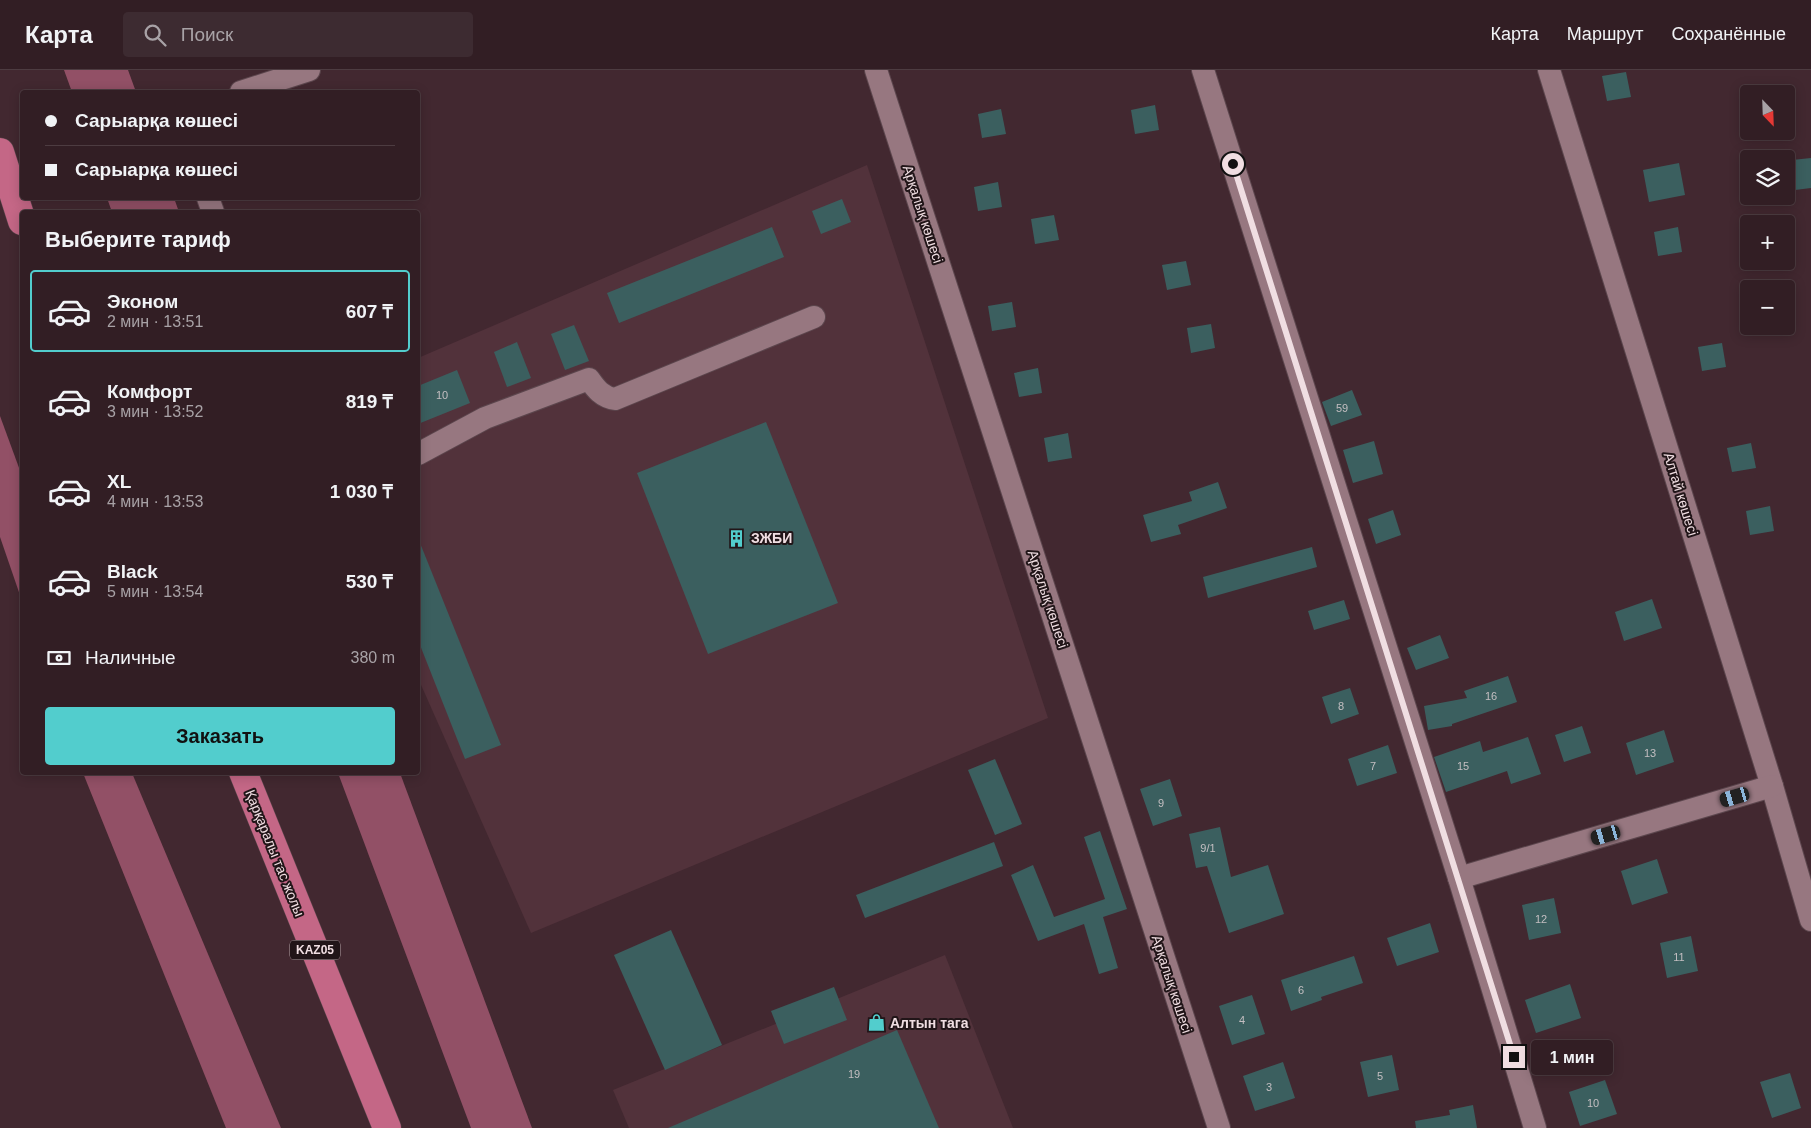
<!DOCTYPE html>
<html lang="ru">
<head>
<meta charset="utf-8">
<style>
	:root { --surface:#321e24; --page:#3d2b31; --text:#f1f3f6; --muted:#a8a2a6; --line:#4d3c41; --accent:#52cdcd }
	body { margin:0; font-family:Arial,sans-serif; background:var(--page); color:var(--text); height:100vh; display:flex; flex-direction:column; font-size:19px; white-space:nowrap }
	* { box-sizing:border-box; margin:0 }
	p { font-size:16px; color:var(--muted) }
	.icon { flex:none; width:28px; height:28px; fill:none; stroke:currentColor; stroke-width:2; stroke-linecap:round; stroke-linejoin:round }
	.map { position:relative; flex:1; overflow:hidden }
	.panel { position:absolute; left:20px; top:140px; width:400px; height:565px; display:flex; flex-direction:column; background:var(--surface); border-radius:5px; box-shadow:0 2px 12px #0003,0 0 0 1px var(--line) }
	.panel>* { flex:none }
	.guide { position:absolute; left:20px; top:20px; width:400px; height:110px; border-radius:5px; box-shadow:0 2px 12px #0003,0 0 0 1px var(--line); display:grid; align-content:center; height:110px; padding:0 25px; background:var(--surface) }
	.needle { width:32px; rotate:157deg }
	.tools { position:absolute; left:1740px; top:15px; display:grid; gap:10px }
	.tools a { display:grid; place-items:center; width:55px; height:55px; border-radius:5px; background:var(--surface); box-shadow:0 2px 12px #0003,0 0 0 1px var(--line); font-size:25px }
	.end { position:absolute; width:22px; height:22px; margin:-11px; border:6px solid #f0dee2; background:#111; box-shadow:0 0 0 2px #111 }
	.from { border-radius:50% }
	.bubble { position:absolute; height:35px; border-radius:5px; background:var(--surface); box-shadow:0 2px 12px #0003,0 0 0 1px var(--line); font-size:16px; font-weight:700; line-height:35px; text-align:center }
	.car { position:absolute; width:15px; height:30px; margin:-15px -8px; border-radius:6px; box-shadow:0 0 4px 1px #0007; background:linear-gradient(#222 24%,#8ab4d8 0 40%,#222 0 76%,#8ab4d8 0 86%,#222 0) }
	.guide b { display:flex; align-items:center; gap:18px; height:48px; font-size:19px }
	.guide b+b { border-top:1px solid var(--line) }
	.guide i { width:12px; height:12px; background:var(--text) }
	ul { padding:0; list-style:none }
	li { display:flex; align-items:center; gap:15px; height:82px; margin:0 10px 8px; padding:0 15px; border:2px solid transparent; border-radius:5px }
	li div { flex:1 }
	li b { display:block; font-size:19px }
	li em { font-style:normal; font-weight:700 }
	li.selected { border-color:var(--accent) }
	li>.icon { width:45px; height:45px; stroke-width:1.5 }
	h2 { padding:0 25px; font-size:22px; line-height:60px }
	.pay { display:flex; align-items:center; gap:12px; height:55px; padding:0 25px; font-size:19px }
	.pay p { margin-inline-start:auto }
	.action { display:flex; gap:10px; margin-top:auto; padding:10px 25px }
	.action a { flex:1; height:58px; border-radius:5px; background:var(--accent); color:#111; font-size:20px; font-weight:700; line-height:58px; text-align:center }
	header { display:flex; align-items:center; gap:30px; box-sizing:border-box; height:70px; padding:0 25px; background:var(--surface); border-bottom:1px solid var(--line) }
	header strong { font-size:24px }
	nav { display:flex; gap:28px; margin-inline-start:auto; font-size:18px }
	.search { width:350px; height:45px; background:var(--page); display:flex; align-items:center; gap:12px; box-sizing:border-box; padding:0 18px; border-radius:5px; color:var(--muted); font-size:19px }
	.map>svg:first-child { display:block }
	.built { fill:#52323b }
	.forest { fill:#925066 }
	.building { fill:#3b5f5f }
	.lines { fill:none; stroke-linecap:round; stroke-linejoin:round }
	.minor-casing { stroke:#5c464d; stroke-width:24 }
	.highway-casing { stroke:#5c464d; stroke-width:29 }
	.minor { stroke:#977780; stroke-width:22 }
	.highway { stroke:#c46786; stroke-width:28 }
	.route { stroke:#f0dee2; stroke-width:6 }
	.labels { text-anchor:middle; stroke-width:4; stroke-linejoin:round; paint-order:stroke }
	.number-label { font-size:11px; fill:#c3bec1 }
	.shield { fill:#211518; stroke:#b2a2a5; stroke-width:1 }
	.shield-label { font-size:12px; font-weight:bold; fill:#f0dee2 }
	.street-label { font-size:14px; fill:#f0dee2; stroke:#211518 }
	.poi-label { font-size:14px; font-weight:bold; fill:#f0dee2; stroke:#211518; text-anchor:start }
</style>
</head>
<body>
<header>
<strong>Карта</strong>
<div class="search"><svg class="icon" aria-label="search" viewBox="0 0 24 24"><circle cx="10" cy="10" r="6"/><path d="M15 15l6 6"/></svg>Поиск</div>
<nav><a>Карта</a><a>Маршрут</a><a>Сохранённые</a></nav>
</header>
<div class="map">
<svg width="1811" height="1058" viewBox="0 0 1811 1058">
	<rect width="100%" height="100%" fill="#422830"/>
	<g class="built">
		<path d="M 867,95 L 1048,648 L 531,863 L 418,608 L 418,288 Z"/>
		<path d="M 945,885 L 1013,1058 L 629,1058 L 613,1020 Z"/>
	</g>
	<g class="forest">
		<path d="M 64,0 L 128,0 L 136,22 L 72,22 Z"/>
		<path d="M 107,128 L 174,128 L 179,142 L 112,142 Z"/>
		<path d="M 0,346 L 22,406 L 22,531 L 0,467 Z"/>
		<path d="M 83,703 L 132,703 L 281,1058 L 226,1058 Z"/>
		<path d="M 338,703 L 400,703 L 532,1058 L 471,1058 Z"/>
	</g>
	<g class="building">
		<path d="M 1626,2 L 1631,27 L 1607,31 L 1602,6 Z"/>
		<path d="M 1155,35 L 1159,60 L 1135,64 L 1131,40 Z"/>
		<path d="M 1001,39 L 1006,64 L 982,68 L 978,44 Z"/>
		<path d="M 1811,88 L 1811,118 L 1795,120 L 1792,90 Z"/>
		<path d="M 1679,93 L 1685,125 L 1649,132 L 1643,100 Z"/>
		<path d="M 998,112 L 1002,137 L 978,141 L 974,117 Z"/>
		<path d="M 842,129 L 851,152 L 821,164 L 812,141 Z"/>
		<path d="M 1054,145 L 1059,170 L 1035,174 L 1031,149 Z"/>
		<path d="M 772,157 L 784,187 L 619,253 L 607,223 Z"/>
		<path d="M 1678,157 L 1682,182 L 1658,186 L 1654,162 Z"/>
		<path d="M 1186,191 L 1191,215 L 1167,220 L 1162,195 Z"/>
		<path d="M 1012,232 L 1016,257 L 992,261 L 988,236 Z"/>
		<path d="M 1211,254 L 1215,278 L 1191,283 L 1187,258 Z"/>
		<path d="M 574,255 L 589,291 L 565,300 L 551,264 Z"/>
		<path d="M 517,272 L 531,308 L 507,317 L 494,282 Z"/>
		<path d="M 1722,273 L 1726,297 L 1702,301 L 1698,277 Z"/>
		<path d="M 1038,298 L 1042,323 L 1019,327 L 1014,303 Z"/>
		<path d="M 457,300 L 470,333 L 418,354 L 418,316 Z"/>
		<path d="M 1352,320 L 1362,345 L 1331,356 L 1322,332 Z"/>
		<path d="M 766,352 L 838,533 L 708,584 L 637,403 Z"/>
		<path d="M 1068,363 L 1072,388 L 1048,392 L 1044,368 Z"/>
		<path d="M 1374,371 L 1383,404 L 1353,413 L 1343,380 Z"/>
		<path d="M 1751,373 L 1756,398 L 1732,402 L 1727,378 Z"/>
		<path d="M 1218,412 L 1227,438 L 1178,455 L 1181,464 L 1151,472 L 1143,445 L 1192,431 L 1189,422 Z"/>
		<path d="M 1770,436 L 1774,461 L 1750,465 L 1746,441 Z"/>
		<path d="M 1393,440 L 1401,465 L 1376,474 L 1368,449 Z"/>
		<path d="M 418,468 L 501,675 L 465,689 L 418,570 Z"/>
		<path d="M 1312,477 L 1317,497 L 1208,528 L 1203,507 Z"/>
		<path d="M 1652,529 L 1662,558 L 1624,571 L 1615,542 Z"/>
		<path d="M 1344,530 L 1350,549 L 1314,560 L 1308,541 Z"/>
		<path d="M 1440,565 L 1449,588 L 1416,600 L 1407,578 Z"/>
		<path d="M 1508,606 L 1517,632 L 1452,654 L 1452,656 L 1428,660 L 1424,636 L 1467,628 L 1464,621 Z"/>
		<path d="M 1350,618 L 1359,644 L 1331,654 L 1322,627 Z"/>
		<path d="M 1582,656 L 1591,683 L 1564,692 L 1555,665 Z"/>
		<path d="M 1664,660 L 1674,692 L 1636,705 L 1626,673 Z"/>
		<path d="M 1528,667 L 1541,704 L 1511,714 L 1507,701 L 1446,722 L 1434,687 L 1480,671 L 1483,682 Z"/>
		<path d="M 1388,675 L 1397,703 L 1357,716 L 1348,689 Z"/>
		<path d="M 995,689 L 1022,754 L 995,765 L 968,700 Z"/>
		<path d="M 1170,709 L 1182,746 L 1153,756 L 1140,719 Z"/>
		<path d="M 1220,757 L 1231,807 L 1268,795 L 1284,844 L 1229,863 L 1207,796 L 1196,798 L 1189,764 Z"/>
		<path d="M 1100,761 L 1127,839 L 1103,847 L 1118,898 L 1099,904 L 1084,854 L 1038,871 L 1011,805 L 1033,795 L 1054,847 L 1105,829 L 1084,767 Z"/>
		<path d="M 994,772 L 1003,796 L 865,848 L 856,825 Z"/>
		<path d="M 1657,789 L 1668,823 L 1632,835 L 1621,801 Z"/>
		<path d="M 1554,828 L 1561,863 L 1529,870 L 1522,835 Z"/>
		<path d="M 1430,853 L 1439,882 L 1397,896 L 1387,868 Z"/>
		<path d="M 671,860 L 722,975 L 665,1000 L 614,885 Z"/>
		<path d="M 1691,866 L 1698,901 L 1667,908 L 1660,873 Z"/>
		<path d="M 1354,886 L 1363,913 L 1321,927 L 1322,930 L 1291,941 L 1281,910 Z"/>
		<path d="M 1570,914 L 1581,948 L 1536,963 L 1525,930 Z"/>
		<path d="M 834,917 L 847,950 L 784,974 L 771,941 Z"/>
		<path d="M 1252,925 L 1265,964 L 1232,975 L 1219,936 Z"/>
		<path d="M 897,960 L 939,1058 L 668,1058 Z"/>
		<path d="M 1392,985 L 1399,1020 L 1368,1027 L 1360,992 Z"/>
		<path d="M 1283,992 L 1295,1028 L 1255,1041 L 1243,1006 Z"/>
		<path d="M 1790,1003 L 1801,1038 L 1772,1048 L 1760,1012 Z"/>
		<path d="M 1605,1010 L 1617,1044 L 1580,1056 L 1569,1022 Z"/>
		<path d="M 1473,1035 L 1477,1058 L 1416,1058 L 1415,1051 L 1450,1045 L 1449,1040 Z"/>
	</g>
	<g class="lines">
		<defs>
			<g id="minor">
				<path d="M 876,0 L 1219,1058"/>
				<path d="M 1203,0 L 1459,808 L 1535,1058"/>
				<path d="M 1549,0 L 1772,716 L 1811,850"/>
				<path d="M 241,22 L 309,0"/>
				<path d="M 208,128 L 213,142"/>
				<path d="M 418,384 L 485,348 L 589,309 C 596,319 602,327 615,329 L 814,247"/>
				<path d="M 1459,808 L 1772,716"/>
			</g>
			<g id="highway">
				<path d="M 0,82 L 22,151"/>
				<path d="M 243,702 L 387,1058"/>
			</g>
		</defs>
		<use href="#minor" class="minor-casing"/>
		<use href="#highway" class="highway-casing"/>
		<use href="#minor" class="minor"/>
		<use href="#highway" class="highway"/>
	</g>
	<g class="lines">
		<path class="route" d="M 1233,94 L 1514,987"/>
	</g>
	<defs>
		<symbol id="building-bare" viewBox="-9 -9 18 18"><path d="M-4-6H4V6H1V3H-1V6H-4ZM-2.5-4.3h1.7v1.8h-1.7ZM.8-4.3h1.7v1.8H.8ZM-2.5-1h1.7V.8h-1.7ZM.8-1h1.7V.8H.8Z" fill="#52cdcd" stroke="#211518" stroke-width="2.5" paint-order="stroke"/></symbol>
		<symbol id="shop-bare" viewBox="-9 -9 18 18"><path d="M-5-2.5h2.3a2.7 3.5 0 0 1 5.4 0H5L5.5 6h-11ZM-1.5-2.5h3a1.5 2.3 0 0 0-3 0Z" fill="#52cdcd" stroke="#211518" stroke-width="2.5" paint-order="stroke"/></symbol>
	</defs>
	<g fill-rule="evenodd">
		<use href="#building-bare" x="724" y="456" width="25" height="25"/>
		<use href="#shop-bare" x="864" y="940" width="25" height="25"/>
	</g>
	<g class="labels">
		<g class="number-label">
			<text x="442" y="329">10</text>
			<text x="1342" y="342">59</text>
			<text x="1491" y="630">16</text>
			<text x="1341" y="640">8</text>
			<text x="1650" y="687">13</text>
			<text x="1373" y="700">7</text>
			<text x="1463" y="700">15</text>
			<text x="1161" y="737">9</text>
			<text x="1208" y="782">9/1</text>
			<text x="1541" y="853">12</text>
			<text x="1679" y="891">11</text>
			<text x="1301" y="924">6</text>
			<text x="1242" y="954">4</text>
			<text x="854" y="1008">19</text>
			<text x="1380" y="1010">5</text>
			<text x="1269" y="1021">3</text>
			<text x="1593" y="1037">10</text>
		</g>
		<rect class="shield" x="290" y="870.5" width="50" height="19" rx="4"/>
		<g class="shield-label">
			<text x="315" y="884">KАZ05</text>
		</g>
		<g class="street-label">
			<text transform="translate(923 144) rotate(72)" y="5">Арқалық көшесі</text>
			<text transform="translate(1681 424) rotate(73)" y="5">Алтай көшесі</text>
			<text transform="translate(1048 529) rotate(72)" y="5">Арқалық көшесі</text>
			<text transform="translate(275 783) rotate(68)" y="5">Қарқаралы тас жолы</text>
			<text transform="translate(1172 914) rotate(72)" y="5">Арқалық көшесі</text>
		</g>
		<g class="poi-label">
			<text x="751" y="473">ЗЖБИ</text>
			<text x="890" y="958">Алтын тага</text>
		</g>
	</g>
</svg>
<div class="tools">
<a><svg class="needle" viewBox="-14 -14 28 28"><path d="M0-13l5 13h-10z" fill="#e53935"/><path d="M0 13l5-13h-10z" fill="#a8a2a6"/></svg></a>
<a><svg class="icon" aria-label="layers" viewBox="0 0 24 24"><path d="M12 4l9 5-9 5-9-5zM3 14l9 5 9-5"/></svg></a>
<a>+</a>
<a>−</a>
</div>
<i class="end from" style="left:1233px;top:94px"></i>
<i class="end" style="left:1514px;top:987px"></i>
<div class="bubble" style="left:1531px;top:970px;width:82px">1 мин</div>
<i class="car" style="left:1735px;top:727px;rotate:254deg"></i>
<i class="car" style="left:1606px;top:765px;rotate:254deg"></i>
<div class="guide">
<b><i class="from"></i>Сарыарқа көшесі</b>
<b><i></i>Сарыарқа көшесі</b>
</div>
<section class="panel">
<h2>Выберите тариф</h2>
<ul>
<li class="selected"><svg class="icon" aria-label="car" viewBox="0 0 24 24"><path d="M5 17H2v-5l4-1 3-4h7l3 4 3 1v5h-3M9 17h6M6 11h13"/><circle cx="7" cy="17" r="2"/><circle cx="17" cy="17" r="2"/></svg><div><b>Эконом</b><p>2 мин · 13:51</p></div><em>607 ₸</em></li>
<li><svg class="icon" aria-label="car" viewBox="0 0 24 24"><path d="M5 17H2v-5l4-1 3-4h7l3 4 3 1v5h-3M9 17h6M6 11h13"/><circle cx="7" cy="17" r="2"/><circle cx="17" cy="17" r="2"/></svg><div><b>Комфорт</b><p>3 мин · 13:52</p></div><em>819 ₸</em></li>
<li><svg class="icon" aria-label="car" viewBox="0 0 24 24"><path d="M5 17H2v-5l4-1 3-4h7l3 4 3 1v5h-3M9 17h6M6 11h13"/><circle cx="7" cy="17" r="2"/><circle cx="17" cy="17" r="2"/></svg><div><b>XL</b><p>4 мин · 13:53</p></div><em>1 030 ₸</em></li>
<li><svg class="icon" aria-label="car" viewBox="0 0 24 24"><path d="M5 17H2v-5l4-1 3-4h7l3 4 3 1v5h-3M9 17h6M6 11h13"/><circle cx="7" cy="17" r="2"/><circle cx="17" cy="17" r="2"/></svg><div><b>Black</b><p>5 мин · 13:54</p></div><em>530 ₸</em></li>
</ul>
<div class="pay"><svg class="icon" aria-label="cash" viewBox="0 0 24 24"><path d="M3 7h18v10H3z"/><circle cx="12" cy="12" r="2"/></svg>Наличные<p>380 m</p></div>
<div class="action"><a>Заказать</a></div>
</section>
</div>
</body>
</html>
